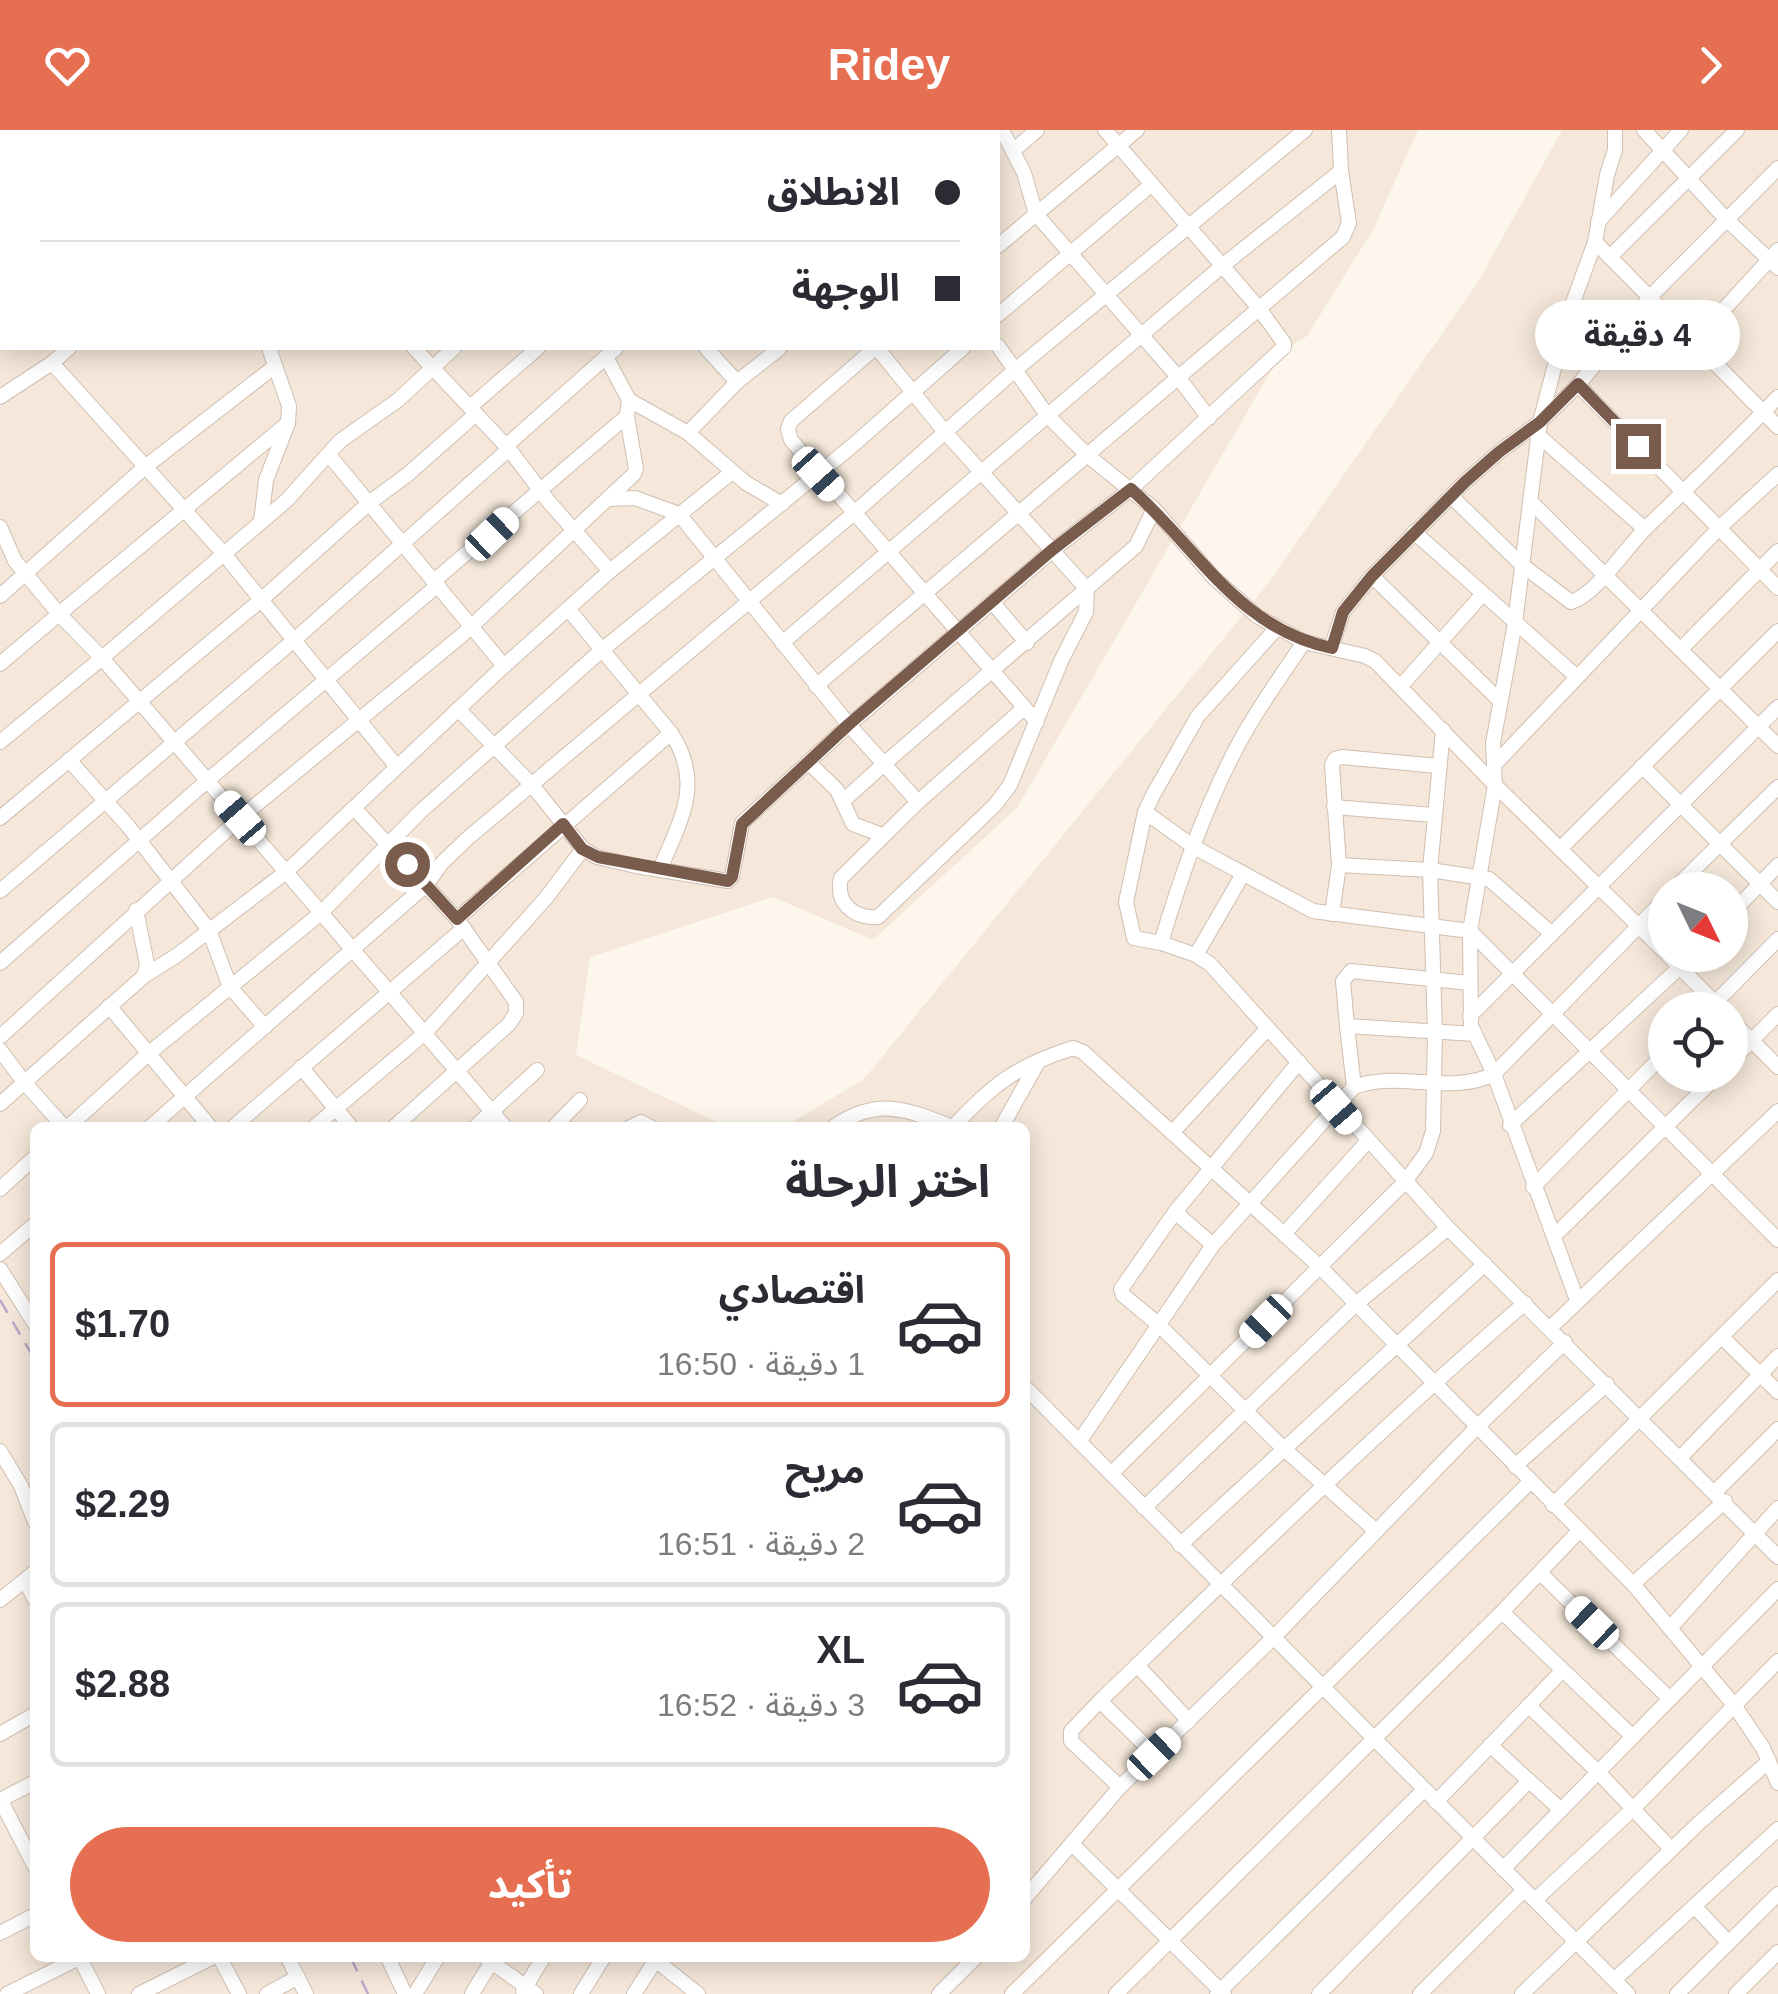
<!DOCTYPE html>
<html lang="ar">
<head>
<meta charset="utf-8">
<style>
	:root { --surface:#fff; --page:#f2f2f3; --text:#2b2b33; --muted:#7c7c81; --line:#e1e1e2; --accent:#e76f51 }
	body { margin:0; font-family:Arial,"Noto Sans Arabic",sans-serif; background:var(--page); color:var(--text); direction:rtl; height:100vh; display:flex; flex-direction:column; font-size:38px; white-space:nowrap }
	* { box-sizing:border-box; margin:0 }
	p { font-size:32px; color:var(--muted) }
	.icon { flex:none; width:55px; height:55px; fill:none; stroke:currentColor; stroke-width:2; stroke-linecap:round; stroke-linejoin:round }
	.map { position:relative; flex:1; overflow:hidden; direction:ltr }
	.sheet { position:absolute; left:30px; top:992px; width:1000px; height:840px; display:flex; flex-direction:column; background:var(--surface); border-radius:15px; box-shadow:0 5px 25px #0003; direction:rtl }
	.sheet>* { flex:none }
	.hud { position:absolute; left:0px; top:0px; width:1000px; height:220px; box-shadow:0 5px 25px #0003; direction:rtl; display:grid; align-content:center; height:220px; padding:0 40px; background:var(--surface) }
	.needle { width:65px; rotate:133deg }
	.tools { position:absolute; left:1648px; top:742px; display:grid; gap:20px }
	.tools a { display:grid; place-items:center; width:100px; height:100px; border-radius:50%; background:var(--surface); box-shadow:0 5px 25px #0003; font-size:50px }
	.end { position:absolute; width:45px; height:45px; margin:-22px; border:12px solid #7a5c4d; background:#fff; box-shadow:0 0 0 5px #fff }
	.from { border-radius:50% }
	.bubble { position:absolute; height:70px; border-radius:35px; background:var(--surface); box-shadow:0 5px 25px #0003; font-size:32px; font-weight:700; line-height:70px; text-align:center; direction:rtl }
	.car { position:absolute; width:30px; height:60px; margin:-30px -15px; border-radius:12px; box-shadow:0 0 8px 2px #0007; background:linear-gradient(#fff 24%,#345 0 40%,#fff 0 76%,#345 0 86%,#fff 0) }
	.hud b { display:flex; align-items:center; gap:35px; height:95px; font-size:38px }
	.hud b+b { border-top:2px solid var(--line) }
	.hud i { width:25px; height:25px; background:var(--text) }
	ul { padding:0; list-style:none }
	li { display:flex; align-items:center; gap:30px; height:165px; margin:0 20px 15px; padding:0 20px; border:5px solid var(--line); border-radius:15px }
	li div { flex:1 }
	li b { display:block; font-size:38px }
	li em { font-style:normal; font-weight:700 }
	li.current { border-color:var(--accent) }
	li>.icon { width:90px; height:90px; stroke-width:1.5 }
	h2 { padding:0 40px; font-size:45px; line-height:120px }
	.primary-button { display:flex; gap:20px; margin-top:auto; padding:20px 40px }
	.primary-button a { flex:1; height:115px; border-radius:60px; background:var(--accent); color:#fff; font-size:40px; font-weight:700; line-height:115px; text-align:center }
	header { display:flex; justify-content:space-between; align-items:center; height:130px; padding:0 40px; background:var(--accent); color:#fff; font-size:45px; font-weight:700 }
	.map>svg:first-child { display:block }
	.residential { fill:#f5e8da; fill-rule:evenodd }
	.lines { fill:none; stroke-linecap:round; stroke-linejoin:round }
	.minor-casing { stroke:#d1beb0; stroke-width:16 }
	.minor { stroke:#fff; stroke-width:14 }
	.rail { stroke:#b9a8c9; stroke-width:2.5; stroke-dasharray:15 10; stroke-linecap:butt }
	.route { stroke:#7a5c4d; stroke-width:12 }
</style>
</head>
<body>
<header><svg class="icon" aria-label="forward" viewBox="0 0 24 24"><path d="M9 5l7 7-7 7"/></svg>Ridey<svg class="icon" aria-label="heart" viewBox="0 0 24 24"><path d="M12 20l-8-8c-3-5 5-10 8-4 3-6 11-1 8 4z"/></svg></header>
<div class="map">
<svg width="1778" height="1864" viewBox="0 0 1778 1864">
	<rect width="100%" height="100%" fill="#fdf6ec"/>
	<path class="residential" d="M 0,0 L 1418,0 L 1373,100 L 1307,206 L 1282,222 L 1017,678 L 873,810 L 773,767 L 590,827 L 576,925 L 727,997 L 35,998 L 35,1828 L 1025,1828 L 1025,998 L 784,997 L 864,949 L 1267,455 L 1478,152 L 1562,0 L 1778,0 L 1778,1864 L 0,1864 ZM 2,2 L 998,2 L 998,218 L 2,218 ZM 1665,760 L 1730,760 L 1730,825 L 1665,825 ZM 1665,880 L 1730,880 L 1730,945 L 1665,945 Z"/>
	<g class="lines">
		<defs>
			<g id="minor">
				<path d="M 232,0 L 234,2"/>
				<path d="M 531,0 L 532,2"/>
				<path d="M 815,0 L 817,2"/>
				<path d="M 1002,0 L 1024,43 L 1036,84 L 1178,247 L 1209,288"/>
				<path d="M 1644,0 L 1726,89 L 1778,138"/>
				<path d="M 36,2 L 38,0"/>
				<path d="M 371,2 L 373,0"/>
				<path d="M 706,2 L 710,0"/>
				<path d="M 874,2 L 877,0"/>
				<path d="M 955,2 L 958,0"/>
				<path d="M 1013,21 L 1037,0"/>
				<path d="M 0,34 L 2,31"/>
				<path d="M 1598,92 L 1681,0"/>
				<path d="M 1595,112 L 1778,297"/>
				<path d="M 998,116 L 1137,0"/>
				<path d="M 1610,127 L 1737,0"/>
				<path d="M 998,185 L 1152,54"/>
				<path d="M 1695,211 L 1778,120"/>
				<path d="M 998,216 L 1047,285 L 1087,325 L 1154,379 L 1214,448 L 1257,486 L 1304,512 L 1365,526 L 1375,531 L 1495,655 L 1665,822"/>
				<path d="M 414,218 L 509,319 L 549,372 L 610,441"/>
				<path d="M 706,218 L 737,252"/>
				<path d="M 875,218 L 791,291 L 788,299 L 791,310 L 1037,592"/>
				<path d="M 877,218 L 945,302 L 1087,459 L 1086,482 L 1061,531 L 1010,655 L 995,675 L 878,787 C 854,789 835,773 841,748 L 918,672"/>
				<path d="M 606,227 L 629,270 L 688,303 L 746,353 L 782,374"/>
				<path d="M 52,233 L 224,424 L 397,637"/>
				<path d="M 1578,255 L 1778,458"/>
				<path d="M 0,267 L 52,233 L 69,218"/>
				<path d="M 470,277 L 538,218"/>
				<path d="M 688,303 L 737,252 L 780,218"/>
				<path d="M 1539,306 L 1645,399"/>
				<path d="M 506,316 L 616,218"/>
				<path d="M 329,325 L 504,536"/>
				<path d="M 1451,366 L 1522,435 L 1571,472 C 1597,464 1626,417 1647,397 C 1691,354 1735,312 1778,267"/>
				<path d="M 609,369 L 635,368 L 679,384 L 849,595 L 884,634 L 1136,416 L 1154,379"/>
				<path d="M 1531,372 L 1778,616"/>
				<path d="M 261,392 L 266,350 L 288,293 L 289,276 L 269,218"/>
				<path d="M 0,397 L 15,431 L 59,484 L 288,293"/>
				<path d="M 1414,402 L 1577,547"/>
				<path d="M 1372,446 L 1499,570"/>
				<path d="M 435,450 L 627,286"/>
				<path d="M 0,466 L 145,337 L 274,237"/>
				<path d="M 993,473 L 1027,513"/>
				<path d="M 569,480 L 671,603 C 704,653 681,689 660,739"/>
				<path d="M 1304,512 C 1284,542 1262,572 1244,604 C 1208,668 1182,742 1161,813 L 1196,825 L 1210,834 L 1448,1098 L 1778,1427"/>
				<path d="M 782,513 L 1222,136 L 1341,41 L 1339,0"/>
				<path d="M 1331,518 L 1343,482 L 1372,446 L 1465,352 L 1499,322 L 1540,292 L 1578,255 L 1651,166 L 1778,38"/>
				<path d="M 1681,519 L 1778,421"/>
				<path d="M 0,534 L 59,484 L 102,528 L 287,370 L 340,311 L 398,270 L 454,218"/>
				<path d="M 816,556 L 1343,107 L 1349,93 L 1341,41"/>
				<path d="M 1401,556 L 1482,465"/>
				<path d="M 458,579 L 532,655 L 583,719 L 597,727 L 636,736 L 728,751 L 732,747 L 742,693 L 849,595 L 1053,420 L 1131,359 L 1284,217 L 1284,213 L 1258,177 L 1105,0"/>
				<path d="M 0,612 L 102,528 L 506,998"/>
				<path d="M 69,630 L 128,696 L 209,800 L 230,857 L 265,897"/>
				<path d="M 808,632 L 837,660 L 853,694 L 882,705"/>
				<path d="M 1494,635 L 1719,398 L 1778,344"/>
				<path d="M 1642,636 L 1778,772"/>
				<path d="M 843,671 L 884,634 L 918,672 L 1024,578"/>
				<path d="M 1334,677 L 1433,685"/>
				<path d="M 354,678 L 457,789 L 516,872 L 516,883 L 509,894 L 393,998"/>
				<path d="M 1145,682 L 1194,717 L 1313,781 L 1470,801 L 1778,1110"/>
				<path d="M 0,688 L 261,470 L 369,373 L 407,345 L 476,284"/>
				<path d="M 1561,718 L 1778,501"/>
				<path d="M 1339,735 L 1430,740 L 1489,749 L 1551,803"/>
				<path d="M 1673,760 L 1778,657"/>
				<path d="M 0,761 L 293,511 L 509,319"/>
				<path d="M 136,780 L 147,834 L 144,846"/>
				<path d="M 1332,784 L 1339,735 L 1332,635 L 1335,629 L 1342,627 L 1438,636"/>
				<path d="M 1730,785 L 1778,735"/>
				<path d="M 457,789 L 671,603"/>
				<path d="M 1161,813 L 1134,808 L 1126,772 L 1145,682 L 1153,665 L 1198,586 L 1276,499"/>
				<path d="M 1196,825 L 1243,744"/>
				<path d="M 1668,825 L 1721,879"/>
				<path d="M 0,833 L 208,650 L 438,455"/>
				<path d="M 109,876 L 211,998"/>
				<path d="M 1708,880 L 1778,809"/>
				<path d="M 1470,886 L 1778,577"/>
				<path d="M 1730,889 L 1778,937"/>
				<path d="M 1347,896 L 1343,851 L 1351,841 L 1470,853"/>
				<path d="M 0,907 L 240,688 L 461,506 L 634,344 L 636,339 L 627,286 L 629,270"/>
				<path d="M 0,920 L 24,952 L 65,998"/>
				<path d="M 1299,932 L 1175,1082 L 1121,1159 L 1123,1165 L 1159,1195 L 1283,1318 L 1376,1401"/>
				<path d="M 1730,932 L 1778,884"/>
				<path d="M 301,937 L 352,998"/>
				<path d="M 1354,957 L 1347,896 L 1475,904"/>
				<path d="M 0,974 L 144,846 L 176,826 L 286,742 L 504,536 L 610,441 L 732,342"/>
				<path d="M 1510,995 L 1693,825"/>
				<path d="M 67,998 L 148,924 L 321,783 L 420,682 L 603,519 L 852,316 L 963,218"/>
				<path d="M 149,998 L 426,755 L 442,733 L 468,708 L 853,384 L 1015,240 L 1305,0"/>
				<path d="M 232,998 L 464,798"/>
				<path d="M 313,998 L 425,903 L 546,768 L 583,719"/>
				<path d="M 474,998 L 537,940"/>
				<path d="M 553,998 L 580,970"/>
				<path d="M 629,998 L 641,992 L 652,998"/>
				<path d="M 832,998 C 876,967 905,978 952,997"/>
				<path d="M 952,998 C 992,955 1016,936 1073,918 L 1083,922 L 1319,1136 L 1633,1454 L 1734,1575 L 1763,1618 L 1778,1653"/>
				<path d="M 1001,998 L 1038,932"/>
				<path d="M 1172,1003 L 1268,898"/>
				<path d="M 1533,1057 L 1665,923"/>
				<path d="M 0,1059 L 35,1027"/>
				<path d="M 1175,1082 L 1213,1115"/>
				<path d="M 1284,1104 L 1367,1012"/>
				<path d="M 1554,1106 L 1718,945"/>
				<path d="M 0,1124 L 35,1094"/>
				<path d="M 0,1139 L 35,1194"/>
				<path d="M 1577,1170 L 1494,944 L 1471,896 L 1470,801 L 1495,655 L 1493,613 L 1515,493 L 1540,292 L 1567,189 L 1595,112 L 1607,45 L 1615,20 L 1615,0"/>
				<path d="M 1551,1197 L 1778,981"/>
				<path d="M 1722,1207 L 1778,1262"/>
				<path d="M 1025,1257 L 1628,1864"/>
				<path d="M 1079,1312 L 1213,1115 L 1354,957 C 1398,940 1450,966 1494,944 L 1665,769"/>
				<path d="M 0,1321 L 21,1356 L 35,1392"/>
				<path d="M 1681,1327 L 1778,1226"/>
				<path d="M 1515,1336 L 1607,1254"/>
				<path d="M 1111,1344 L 1405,1052 L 1426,1023 L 1433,1001 L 1435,902 L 1430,740 L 1443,600"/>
				<path d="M 1715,1362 L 1778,1299"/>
				<path d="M 1553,1375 L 1778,1150"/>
				<path d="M 1144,1378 L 1356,1174 L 1448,1098"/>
				<path d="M 1180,1415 L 1485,1134"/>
				<path d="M 1540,1443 L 1670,1569"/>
				<path d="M 25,1450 L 35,1470"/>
				<path d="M 1633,1454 L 1725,1371"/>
				<path d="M 0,1470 L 35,1442"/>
				<path d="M 1502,1482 L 1633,1607"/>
				<path d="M 1671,1497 L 1778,1378"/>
				<path d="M 1137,1535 L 1189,1591"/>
				<path d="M 1100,1571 L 1071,1601 L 1071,1611 L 1120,1657"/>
				<path d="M 1529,1576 L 1598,1642 L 1671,1719"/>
				<path d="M 0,1604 L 35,1584"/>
				<path d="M 1490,1615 L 1561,1680"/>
				<path d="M 1154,1624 L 1100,1571 C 1240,1436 1378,1300 1525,1173"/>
				<path d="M 0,1669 L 35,1737"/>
				<path d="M 0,1670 L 35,1652"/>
				<path d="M 1436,1672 L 1562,1541"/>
				<path d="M 1072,1714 L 1224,1864"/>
				<path d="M 1503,1739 L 1778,1459"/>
				<path d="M 1025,1768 L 1120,1657 L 1274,1507 L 1478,1296 L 1565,1212"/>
				<path d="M 1535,1770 L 1634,1678 L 1778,1531"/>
				<path d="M 1694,1776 L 1729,1813"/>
				<path d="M 0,1803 L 35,1785"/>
				<path d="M 80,1828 L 98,1864"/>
				<path d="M 220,1828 L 239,1864"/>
				<path d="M 288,1828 L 306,1864"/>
				<path d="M 388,1828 L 405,1864"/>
				<path d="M 486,1828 L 536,1864"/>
				<path d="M 653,1828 L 698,1864"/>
				<path d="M 1614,1850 L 1778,1699"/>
				<path d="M 523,1861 L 543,1828"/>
				<path d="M 7,1864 L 79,1828"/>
				<path d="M 139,1864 L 211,1828"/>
				<path d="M 267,1864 L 298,1847"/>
				<path d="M 415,1864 L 437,1828"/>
				<path d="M 472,1864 L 494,1828"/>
				<path d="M 581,1864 L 603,1828"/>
				<path d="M 634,1864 L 657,1828"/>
				<path d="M 939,1864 L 975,1828"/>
				<path d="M 1012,1864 L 1530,1352"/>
				<path d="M 1116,1864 L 1502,1482 L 1579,1401"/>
				<path d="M 1217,1864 L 1424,1660"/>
				<path d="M 1319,1864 L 1529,1651"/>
				<path d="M 1420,1864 L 1524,1760"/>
				<path d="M 1522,1864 L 1700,1692 L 1769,1631"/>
				<path d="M 1677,1864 L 1778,1764"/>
				<path d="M 1736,1864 L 1778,1822"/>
			</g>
		</defs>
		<use href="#minor" class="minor-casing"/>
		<use href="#minor" class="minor"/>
		<g class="rail">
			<path d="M 0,1170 L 35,1230"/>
			<path d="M 351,1828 L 368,1864"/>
		</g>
	</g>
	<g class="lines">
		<path class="route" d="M 407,734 L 457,789 L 563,694 L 582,719 L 598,727 L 728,751 L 732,747 L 742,694 L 848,595 L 1052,420 L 1131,359 C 1198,418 1237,498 1332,518 L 1343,482 L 1372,446 L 1465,352 L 1499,322 L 1540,292 L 1578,254 L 1638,316"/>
	</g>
</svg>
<div class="tools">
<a><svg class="needle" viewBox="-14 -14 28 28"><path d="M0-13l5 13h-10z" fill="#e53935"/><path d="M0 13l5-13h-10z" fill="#7c7c81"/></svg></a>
<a><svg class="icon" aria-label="locate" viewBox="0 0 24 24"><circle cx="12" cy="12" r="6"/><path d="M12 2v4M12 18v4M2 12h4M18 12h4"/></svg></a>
</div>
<i class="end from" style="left:407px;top:734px"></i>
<i class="end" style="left:1638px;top:316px"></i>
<div class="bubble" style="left:1535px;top:170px;width:205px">4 دقيقة</div>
<i class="car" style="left:818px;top:344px;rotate:138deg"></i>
<i class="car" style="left:492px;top:404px;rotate:46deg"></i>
<i class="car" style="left:240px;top:688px;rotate:319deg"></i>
<i class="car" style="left:1336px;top:977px;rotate:139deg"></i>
<i class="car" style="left:1266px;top:1191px;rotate:224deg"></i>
<i class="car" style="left:1592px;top:1493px;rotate:314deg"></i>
<i class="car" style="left:1154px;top:1624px;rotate:46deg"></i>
<div class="hud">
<b><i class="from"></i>الانطلاق</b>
<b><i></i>الوجهة</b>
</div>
<section class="sheet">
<h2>اختر الرحلة</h2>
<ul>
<li class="current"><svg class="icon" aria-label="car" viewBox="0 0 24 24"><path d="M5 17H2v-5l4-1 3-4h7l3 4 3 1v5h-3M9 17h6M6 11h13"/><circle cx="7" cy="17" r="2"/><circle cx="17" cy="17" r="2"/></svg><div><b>اقتصادي</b><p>1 دقيقة · 16:50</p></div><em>$1.70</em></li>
<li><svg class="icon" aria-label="car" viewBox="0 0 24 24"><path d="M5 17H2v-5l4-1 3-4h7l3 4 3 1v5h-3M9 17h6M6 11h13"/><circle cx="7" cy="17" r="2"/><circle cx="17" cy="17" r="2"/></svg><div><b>مريح</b><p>2 دقيقة · 16:51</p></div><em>$2.29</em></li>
<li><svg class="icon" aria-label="car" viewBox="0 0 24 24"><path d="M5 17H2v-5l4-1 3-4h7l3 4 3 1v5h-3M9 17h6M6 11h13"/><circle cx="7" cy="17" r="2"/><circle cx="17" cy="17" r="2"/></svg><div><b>XL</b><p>3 دقيقة · 16:52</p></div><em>$2.88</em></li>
</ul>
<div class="primary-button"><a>تأكيد</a></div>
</section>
</div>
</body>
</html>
